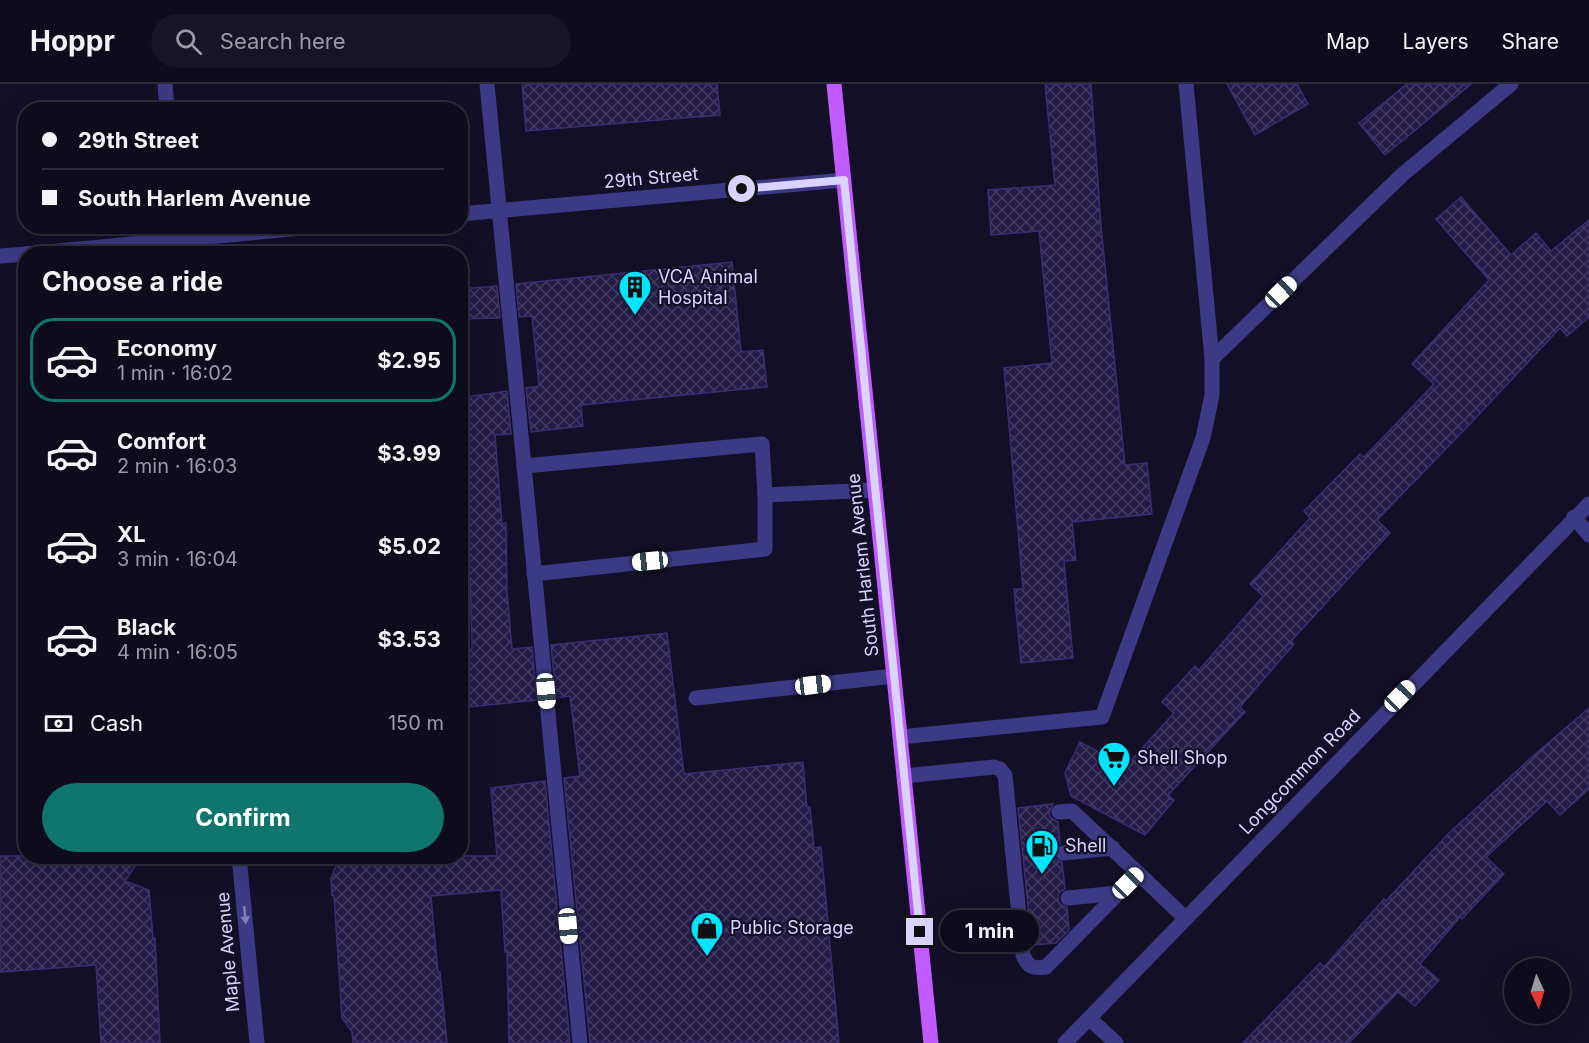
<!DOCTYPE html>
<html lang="en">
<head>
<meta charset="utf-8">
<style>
	:root { --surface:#0e0b1c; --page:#171425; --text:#f1f3f6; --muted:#9b9ba3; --line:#2e2b3b; --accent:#0f766e }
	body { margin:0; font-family:Inter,sans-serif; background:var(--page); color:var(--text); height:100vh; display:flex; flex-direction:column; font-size:22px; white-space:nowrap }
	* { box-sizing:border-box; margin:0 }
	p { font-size:20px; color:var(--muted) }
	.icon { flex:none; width:33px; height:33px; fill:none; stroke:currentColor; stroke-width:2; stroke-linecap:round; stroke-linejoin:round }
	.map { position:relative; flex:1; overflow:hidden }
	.panel { position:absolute; left:18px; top:162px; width:450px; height:618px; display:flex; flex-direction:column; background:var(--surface); border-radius:24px; box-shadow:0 6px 24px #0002,0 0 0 2px var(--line) }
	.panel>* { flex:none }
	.hud { position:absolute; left:18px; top:18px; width:450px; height:132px; border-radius:24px; box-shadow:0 6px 24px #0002,0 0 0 2px var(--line); display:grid; align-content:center; height:132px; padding:0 24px; background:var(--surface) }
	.needle { width:39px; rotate:176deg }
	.fabs { position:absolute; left:1504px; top:874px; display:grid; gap:12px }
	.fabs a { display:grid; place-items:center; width:66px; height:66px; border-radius:50%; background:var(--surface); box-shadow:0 6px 24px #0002,0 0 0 2px var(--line); font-size:30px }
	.end { position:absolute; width:27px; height:27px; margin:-14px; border:8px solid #d9d4ff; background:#111; box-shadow:0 0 0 3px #111 }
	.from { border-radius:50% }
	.bubble { position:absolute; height:42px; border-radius:21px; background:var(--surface); box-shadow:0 6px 24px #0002,0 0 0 2px var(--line); font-size:20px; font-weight:700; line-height:42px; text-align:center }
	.car { position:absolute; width:18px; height:36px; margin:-18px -9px; border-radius:8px; box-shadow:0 0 4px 2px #0007; background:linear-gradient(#fff 24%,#345 0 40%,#fff 0 76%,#345 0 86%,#fff 0) }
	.hud b { display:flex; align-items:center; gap:21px; height:57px; font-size:22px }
	.hud b+b { border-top:2px solid var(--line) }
	.hud i { width:15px; height:15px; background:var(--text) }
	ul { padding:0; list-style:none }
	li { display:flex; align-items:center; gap:18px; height:84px; margin:0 12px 9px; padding:0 12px; border:3px solid transparent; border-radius:24px }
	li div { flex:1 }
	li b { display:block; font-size:22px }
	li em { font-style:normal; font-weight:700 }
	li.selected { border-color:var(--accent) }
	li>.icon { width:54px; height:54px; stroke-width:1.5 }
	h2 { padding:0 24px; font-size:27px; line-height:72px }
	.pay { display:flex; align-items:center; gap:15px; height:66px; padding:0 24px; font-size:22px }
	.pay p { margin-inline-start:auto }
	.primary-button { display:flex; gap:12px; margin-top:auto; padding:12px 24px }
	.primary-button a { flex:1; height:69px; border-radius:36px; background:var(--accent); color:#fff; font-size:24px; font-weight:700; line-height:69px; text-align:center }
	header { display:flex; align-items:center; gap:36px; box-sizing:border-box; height:84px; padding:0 30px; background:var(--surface); border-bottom:2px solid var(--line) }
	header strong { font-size:28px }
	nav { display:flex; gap:33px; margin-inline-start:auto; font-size:21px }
	.search { width:420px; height:54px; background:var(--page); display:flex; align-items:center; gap:15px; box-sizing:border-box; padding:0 21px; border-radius:33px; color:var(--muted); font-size:22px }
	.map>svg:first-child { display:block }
	.building { fill:url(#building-cross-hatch); stroke:#3b2d73; stroke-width:1.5 }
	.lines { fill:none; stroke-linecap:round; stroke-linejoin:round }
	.service { stroke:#3d3a85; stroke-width:15 }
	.minor { stroke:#3d3a85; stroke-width:15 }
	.tertiary { stroke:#3d3a85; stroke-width:15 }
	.primary { stroke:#c25bff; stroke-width:15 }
	.oneway { fill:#837fbc }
	.route { stroke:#d9d4ff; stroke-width:8 }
	.labels { text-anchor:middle; stroke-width:4.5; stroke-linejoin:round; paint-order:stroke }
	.street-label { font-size:18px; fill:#d9d4ff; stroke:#130f26 }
	.poi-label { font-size:18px; fill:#d9d4ff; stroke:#130f26; text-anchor:start }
</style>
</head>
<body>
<header>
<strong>Hoppr</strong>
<div class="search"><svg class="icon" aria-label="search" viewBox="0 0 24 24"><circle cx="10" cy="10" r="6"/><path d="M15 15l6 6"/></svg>Search here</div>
<nav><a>Map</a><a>Layers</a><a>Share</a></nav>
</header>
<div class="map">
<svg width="1589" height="959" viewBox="0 0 1589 959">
	<defs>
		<pattern id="building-cross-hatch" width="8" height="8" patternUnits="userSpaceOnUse" patternTransform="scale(1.5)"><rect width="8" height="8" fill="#241b47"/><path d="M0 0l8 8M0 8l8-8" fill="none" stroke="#433b63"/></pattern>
	</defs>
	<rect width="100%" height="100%" fill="#130f26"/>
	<g class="building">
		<path d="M 522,0 L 717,0 L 720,31 L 526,47 Z"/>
		<path d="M 1045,0 L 1091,0 L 1101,142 L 1125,381 L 1147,379 L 1152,430 L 1072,438 L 1076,476 L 1064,477 L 1073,574 L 1021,579 L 1014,505 L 1023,505 L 1004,284 L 1052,279 L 1039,147 L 991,151 L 988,106 L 1055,101 Z"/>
		<path d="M 1227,0 L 1297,0 L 1308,20 L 1255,51 Z"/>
		<path d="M 1407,0 L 1471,0 L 1385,71 L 1359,39 Z"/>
		<path d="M 1461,113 L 1511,171 L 1536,149 L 1551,167 L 1589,136 L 1589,233 L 1567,252 L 1560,244 L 1470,340 L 1377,436 L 1390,449 L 1291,557 L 1294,560 L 1240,623 L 1245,628 L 1168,711 L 1174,716 L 1145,751 L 1071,712 L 1065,689 L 1080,658 L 1126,682 L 1174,629 L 1162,618 L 1195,582 L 1199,586 L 1263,512 L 1250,500 L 1310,434 L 1304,427 L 1360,370 L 1364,373 L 1434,300 L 1412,280 L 1489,196 L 1436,135 Z"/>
		<path d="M 732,178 L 741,268 L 763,266 L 767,303 L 581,321 L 583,342 L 531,348 L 526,304 L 539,302 L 532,232 L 519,233 L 516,200 Z"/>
		<path d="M 497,202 L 500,234 L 460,235 L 460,205 Z"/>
		<path d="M 507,307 L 511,350 L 495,351 L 502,440 L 506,439 L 507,508 L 512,565 L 532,563 L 537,616 L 460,624 L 460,565 L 472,564 L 470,491 L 462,492 L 460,314 Z"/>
		<path d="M 667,549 L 684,690 L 803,678 L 807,724 L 810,723 L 814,764 L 821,763 L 839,959 L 590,959 L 564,694 L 580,692 L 570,612 L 556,614 L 551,561 Z"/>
		<path d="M 1589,624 L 1589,705 L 1560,731 L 1547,717 L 1486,773 L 1504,790 L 1462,835 L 1460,833 L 1420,880 L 1439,896 L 1415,922 L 1398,908 L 1349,959 L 1243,959 L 1320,879 L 1324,883 L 1384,815 L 1386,817 L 1448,750 L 1533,672 Z"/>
		<path d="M 545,697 L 570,959 L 509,959 L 507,868 L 505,868 L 501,806 L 431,812 L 438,889 L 440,888 L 447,959 L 353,959 L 352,948 L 342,934 L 334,812 L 332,811 L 331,794 L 340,772 L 497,772 L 491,704 Z"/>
		<path d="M 1053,720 L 1049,729 L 1051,734 L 1058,738 L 1060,760 L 1054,764 L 1053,771 L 1055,775 L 1062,778 L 1065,805 L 1059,809 L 1058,816 L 1060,820 L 1067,823 L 1069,846 L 1056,859 L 1032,861 L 1018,724 Z"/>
		<path d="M 0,772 L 142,772 L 125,797 L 149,806 L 153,855 L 155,854 L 160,959 L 101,959 L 96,881 L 0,888 Z"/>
	</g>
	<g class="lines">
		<g class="service">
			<path d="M 487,0 L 580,959"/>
			<path d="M 1212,275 L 1402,91 L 1511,0"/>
			<path d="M 524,382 L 762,360 L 765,411"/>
			<path d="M 534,490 L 765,465 L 765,411 L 875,406"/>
			<path d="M 696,614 L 894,592"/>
			<path d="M 900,653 L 1102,633 L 1203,354 L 1212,311 L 1212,275 L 1186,0"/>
			<path d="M 904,692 L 994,683 L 1000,685 L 1005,691 L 1023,871 C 1028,883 1033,885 1046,883 L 1138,789 L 1185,834"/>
			<path d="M 1059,728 L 1072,727 L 1138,789"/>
			<path d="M 1063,769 L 1113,764"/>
			<path d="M 1068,814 L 1118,809"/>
			<path d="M 1089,934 L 1116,959"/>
		</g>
		<g class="minor">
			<path d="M 165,0 L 167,26"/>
			<path d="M 460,130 L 844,96"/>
			<path d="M 179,142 L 181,170"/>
			<path d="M 26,170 L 324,142"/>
			<path d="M 0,172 L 26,170"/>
			<path d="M 1574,433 L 1589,451"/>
			<path d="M 239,772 L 257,959"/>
		</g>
		<path class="tertiary" d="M 1065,959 L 1589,420"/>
		<path class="primary" d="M 834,0 L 931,959"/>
	</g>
	<defs><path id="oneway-solid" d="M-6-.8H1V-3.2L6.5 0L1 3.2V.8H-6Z" transform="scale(1.5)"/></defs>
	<use class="oneway" href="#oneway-solid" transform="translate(245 831) rotate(85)"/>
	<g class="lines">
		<path class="route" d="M 742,105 L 844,96 L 920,848"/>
	</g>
	<defs>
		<symbol id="building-pin" viewBox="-11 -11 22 30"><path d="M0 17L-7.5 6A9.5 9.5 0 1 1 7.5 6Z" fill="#00e5ff" stroke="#130f26"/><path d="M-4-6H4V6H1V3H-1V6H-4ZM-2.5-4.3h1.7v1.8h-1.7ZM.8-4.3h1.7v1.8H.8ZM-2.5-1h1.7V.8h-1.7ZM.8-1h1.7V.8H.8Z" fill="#111"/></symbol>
		<symbol id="supermarket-pin" viewBox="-11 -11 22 30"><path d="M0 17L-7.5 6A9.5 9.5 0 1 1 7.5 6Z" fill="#00e5ff" stroke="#130f26"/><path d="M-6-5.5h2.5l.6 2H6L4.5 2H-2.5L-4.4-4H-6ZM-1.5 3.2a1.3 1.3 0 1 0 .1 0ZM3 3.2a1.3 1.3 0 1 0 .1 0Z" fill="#111"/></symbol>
		<symbol id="fuel-pin" viewBox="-11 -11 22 30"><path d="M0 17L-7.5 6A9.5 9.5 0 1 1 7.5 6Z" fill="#00e5ff" stroke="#130f26"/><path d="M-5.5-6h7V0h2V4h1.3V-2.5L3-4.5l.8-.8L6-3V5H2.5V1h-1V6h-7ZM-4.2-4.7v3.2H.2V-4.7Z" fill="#111"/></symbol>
		<symbol id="shop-pin" viewBox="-11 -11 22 30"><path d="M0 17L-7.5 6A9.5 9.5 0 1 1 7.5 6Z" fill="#00e5ff" stroke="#130f26"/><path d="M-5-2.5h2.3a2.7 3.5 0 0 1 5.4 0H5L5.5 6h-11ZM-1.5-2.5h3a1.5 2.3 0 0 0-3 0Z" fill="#111"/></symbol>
	</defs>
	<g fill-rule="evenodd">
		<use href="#building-pin" x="616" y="184" width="38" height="52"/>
		<use href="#supermarket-pin" x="1095" y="655" width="38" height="52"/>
		<use href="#fuel-pin" x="1023" y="743" width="38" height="52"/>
		<use href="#shop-pin" x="688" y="825" width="38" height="52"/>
	</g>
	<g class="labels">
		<g class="street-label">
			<text transform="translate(651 94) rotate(-5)" y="6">29th Street</text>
			<text transform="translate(863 481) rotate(-96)" y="6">South Harlem Avenue</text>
			<text transform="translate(1300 688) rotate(-46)" y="6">Longcommon Road</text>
			<text transform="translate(228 868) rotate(-95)" y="6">Maple Avenue</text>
		</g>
		<g class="poi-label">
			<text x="658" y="199">VCA Animal<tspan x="658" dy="21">Hospital</tspan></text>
			<text x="1137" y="680">Shell Shop</text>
			<text x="1065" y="768">Shell</text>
			<text x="730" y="850">Public Storage</text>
		</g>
	</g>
</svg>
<div class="fabs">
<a><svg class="needle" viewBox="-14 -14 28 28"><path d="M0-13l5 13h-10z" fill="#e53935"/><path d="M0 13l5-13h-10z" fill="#9b9ba3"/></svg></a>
</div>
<i class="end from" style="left:742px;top:105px"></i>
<i class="end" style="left:920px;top:848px"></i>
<div class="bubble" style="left:940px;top:826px;width:99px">1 min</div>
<i class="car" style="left:1281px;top:208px;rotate:46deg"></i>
<i class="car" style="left:650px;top:477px;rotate:264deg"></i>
<i class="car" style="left:813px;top:601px;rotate:83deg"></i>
<i class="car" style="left:546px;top:607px;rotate:175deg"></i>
<i class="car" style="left:1400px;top:612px;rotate:44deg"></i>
<i class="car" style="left:1128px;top:799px;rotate:45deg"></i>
<i class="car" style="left:568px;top:842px;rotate:175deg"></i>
<div class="hud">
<b><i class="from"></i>29th Street</b>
<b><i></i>South Harlem Avenue</b>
</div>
<section class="panel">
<h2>Choose a ride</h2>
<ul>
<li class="selected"><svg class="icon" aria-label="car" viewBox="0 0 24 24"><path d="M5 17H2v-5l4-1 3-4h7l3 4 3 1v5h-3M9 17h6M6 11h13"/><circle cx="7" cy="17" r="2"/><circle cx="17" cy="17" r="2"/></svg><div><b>Economy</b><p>1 min · 16:02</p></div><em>$2.95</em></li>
<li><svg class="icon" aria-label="car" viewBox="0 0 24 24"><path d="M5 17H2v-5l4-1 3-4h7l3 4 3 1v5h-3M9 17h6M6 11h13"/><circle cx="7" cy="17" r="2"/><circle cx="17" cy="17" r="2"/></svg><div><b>Comfort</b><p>2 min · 16:03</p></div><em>$3.99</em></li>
<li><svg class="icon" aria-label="car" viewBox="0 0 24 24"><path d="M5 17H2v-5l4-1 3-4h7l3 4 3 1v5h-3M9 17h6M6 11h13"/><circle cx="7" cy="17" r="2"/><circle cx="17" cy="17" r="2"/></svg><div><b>XL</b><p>3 min · 16:04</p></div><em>$5.02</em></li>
<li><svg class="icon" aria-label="car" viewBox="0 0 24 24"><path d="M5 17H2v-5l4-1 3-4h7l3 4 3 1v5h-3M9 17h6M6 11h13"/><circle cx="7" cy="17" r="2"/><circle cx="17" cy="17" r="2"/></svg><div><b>Black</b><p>4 min · 16:05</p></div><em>$3.53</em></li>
</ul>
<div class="pay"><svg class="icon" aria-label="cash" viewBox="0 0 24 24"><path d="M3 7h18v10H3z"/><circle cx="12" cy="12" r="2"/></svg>Cash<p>150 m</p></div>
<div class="primary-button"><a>Confirm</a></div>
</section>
</div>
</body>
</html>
